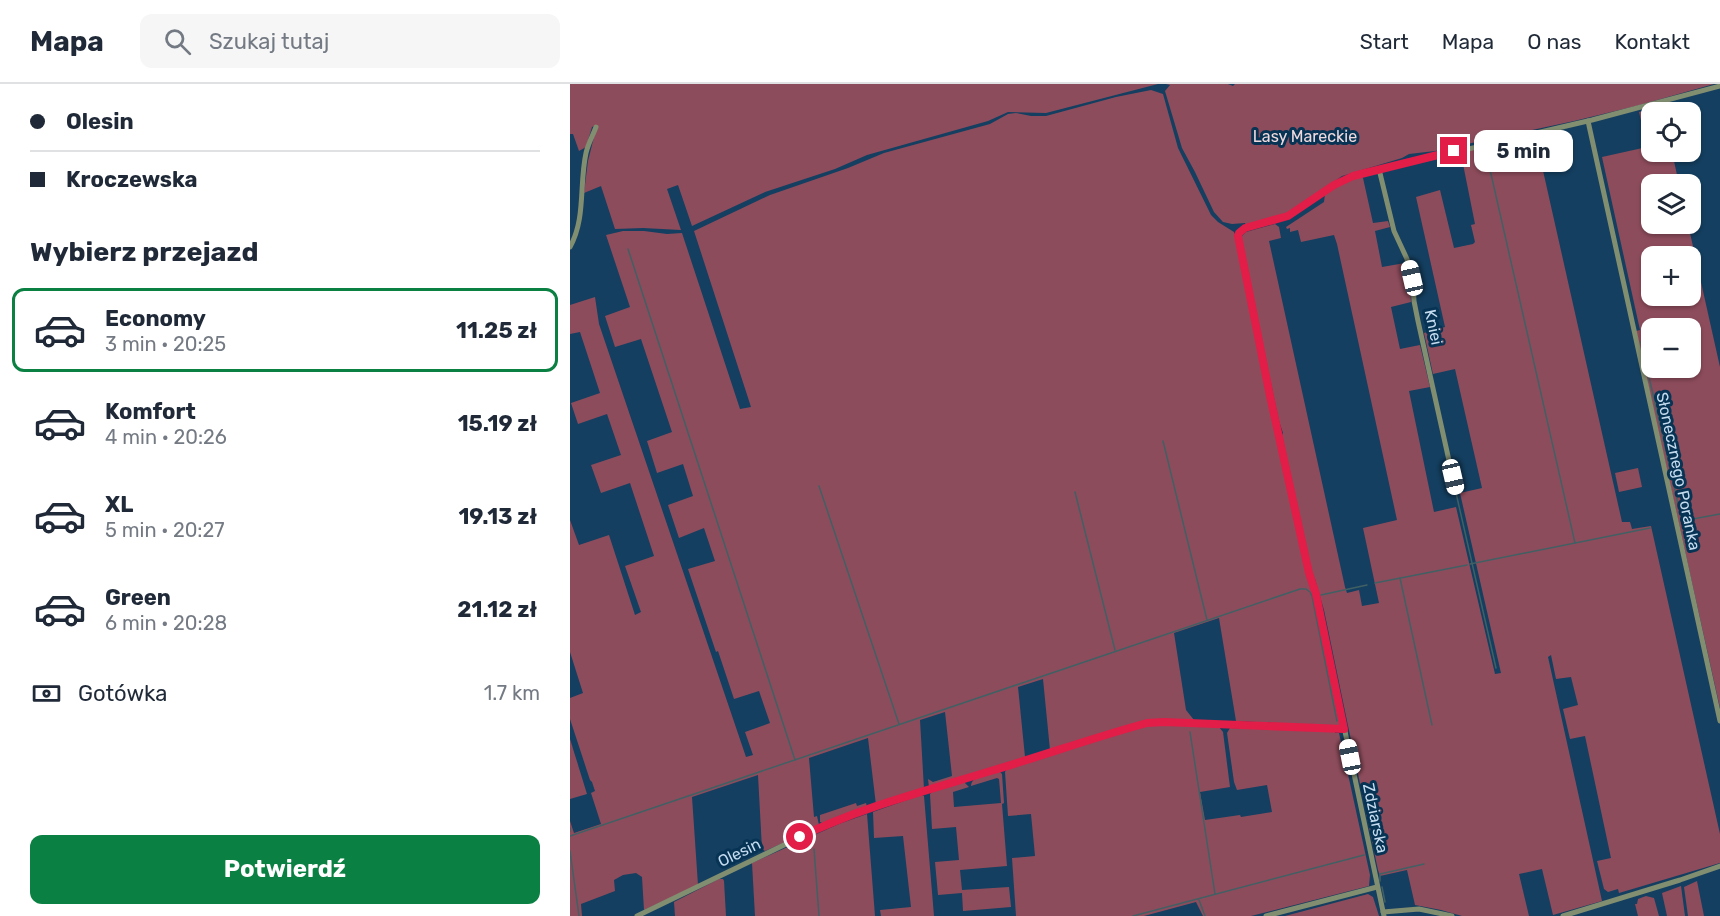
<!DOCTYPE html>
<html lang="pl">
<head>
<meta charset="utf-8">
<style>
	:root { --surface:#fff; --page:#f6f6f7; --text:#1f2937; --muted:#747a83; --line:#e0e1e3; --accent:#0b8043 }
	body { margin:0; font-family:Rubik,sans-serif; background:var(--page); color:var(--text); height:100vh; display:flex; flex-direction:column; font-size:22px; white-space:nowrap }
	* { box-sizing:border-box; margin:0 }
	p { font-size:20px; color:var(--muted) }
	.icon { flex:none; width:33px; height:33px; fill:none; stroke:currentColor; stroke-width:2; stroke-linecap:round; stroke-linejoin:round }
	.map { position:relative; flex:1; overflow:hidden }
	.sheet { display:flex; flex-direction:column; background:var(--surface); width:570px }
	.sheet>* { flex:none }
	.hud { display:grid; align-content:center; height:132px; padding:0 30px; background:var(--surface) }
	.buttons { position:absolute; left:1071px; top:18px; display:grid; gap:12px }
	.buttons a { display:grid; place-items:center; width:60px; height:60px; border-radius:12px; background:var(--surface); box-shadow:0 2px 4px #0004; font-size:30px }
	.end { position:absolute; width:27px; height:27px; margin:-14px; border:8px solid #e11d48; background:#fff; box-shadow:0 0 0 3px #fff }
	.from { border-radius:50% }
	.bubble { position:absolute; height:42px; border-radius:12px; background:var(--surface); box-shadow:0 2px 4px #0004; font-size:20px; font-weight:700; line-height:42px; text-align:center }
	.car { position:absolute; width:18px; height:36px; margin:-18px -9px; border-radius:8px; box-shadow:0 0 4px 2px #0007; background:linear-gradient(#fff 24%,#345 0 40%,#fff 0 76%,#345 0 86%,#fff 0) }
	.hud b { display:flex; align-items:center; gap:21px; height:57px; font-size:22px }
	.hud b+b { border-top:2px solid var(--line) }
	.hud i { width:15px; height:15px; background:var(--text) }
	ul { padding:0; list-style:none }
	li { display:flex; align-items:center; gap:18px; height:84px; margin:0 12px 9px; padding:0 18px; border:3px solid transparent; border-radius:12px }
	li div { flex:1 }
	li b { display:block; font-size:22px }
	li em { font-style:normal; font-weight:700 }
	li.on { border-color:var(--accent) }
	li>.icon { width:54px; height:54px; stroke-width:1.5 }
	h2 { padding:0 30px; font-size:27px; line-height:72px }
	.pay { display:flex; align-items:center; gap:15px; height:66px; padding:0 30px; font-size:22px }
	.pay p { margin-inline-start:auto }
	.cta { display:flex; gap:12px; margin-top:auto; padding:12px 30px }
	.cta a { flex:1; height:69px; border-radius:12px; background:var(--accent); color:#fff; font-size:24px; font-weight:700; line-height:69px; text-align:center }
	header { display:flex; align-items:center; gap:36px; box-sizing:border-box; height:84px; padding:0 30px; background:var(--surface); border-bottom:2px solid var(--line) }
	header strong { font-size:28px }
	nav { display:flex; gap:33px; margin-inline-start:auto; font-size:21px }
	.search { width:420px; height:54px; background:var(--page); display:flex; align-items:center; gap:15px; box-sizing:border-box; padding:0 21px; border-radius:12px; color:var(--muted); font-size:22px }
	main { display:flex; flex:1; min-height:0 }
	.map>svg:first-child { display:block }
	.green { fill:#8d4c5c; fill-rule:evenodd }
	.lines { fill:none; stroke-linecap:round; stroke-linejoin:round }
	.stream { stroke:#416064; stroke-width:1.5 }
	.street { stroke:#828e70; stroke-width:5 }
	.route { stroke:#e11d48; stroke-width:8 }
	.labels { text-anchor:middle; stroke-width:6; stroke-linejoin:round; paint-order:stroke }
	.park-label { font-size:16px; fill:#f1dade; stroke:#073454 }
	.street-label { font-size:16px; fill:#c5dbef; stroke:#073454 }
</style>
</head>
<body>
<header>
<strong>Mapa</strong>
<div class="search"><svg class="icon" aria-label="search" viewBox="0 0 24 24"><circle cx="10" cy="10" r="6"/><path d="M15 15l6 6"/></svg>Szukaj tutaj</div>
<nav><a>Start</a><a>Mapa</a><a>O nas</a><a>Kontakt</a></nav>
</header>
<main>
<section class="sheet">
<div class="hud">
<b><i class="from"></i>Olesin</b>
<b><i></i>Kroczewska</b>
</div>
<h2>Wybierz przejazd</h2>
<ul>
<li class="on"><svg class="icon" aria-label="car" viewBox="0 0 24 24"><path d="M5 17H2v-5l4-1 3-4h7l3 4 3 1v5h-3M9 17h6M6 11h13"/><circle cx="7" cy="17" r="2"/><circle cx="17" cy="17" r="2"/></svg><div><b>Economy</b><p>3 min · 20:25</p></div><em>11.25 zł</em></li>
<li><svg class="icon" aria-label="car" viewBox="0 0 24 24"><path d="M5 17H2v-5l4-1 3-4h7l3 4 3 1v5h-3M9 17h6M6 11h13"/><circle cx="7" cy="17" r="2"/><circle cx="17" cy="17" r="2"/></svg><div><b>Komfort</b><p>4 min · 20:26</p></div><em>15.19 zł</em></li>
<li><svg class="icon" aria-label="car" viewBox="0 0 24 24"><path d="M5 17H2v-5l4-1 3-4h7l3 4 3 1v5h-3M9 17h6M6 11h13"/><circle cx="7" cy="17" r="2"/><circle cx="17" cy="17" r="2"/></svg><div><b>XL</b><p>5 min · 20:27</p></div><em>19.13 zł</em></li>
<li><svg class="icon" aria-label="car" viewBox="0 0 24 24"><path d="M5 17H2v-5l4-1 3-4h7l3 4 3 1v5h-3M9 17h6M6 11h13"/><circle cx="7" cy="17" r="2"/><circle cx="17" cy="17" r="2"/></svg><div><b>Green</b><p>6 min · 20:28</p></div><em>21.12 zł</em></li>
</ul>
<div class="pay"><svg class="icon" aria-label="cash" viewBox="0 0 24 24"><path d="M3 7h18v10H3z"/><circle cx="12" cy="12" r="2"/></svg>Gotówka<p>1.7 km</p></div>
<div class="cta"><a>Potwierdź</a></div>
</section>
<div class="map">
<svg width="1150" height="832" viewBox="0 0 1150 832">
	<rect width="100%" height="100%" fill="#143f60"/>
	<g class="green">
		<path d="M 0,0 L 588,0 L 476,29 L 438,28 L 418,37 L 297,71 L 265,85 L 195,108 L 122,142 L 108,101 L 97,105 L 111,146 L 73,144 L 45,145 L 31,102 L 14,109 L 18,77 L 27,41 L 22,43 L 16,63 L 9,67 L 3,50 L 0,50 Z"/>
		<path d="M 596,0 L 658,0 L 663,2 L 665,0 L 1144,0 L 1066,22 L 1004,37 L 865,67 L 839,70 L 832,74 L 772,92 L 719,129 L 676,141 L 675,139 L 662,140 L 653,138 L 644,128 L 625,88 L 612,64 L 595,7 L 600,1 Z"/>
		<path d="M 581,6 L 593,10 L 608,64 L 641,131 L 648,138 L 664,148 L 665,151 C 698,314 737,475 770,638 L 769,641 L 764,642 L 666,637 L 649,534 L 604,549 L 616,626 L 624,636 L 588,636 L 566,639 L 480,666 L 473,595 L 448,603 L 455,673 L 359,703 L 358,695 L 363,698 L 382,692 L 375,628 L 350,636 L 354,705 L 306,721 L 298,654 L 239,674 L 244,733 L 247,732 L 249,741 L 247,744 L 195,767 L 192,765 L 188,691 L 122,713 L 128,801 L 74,826 L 72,793 L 66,789 L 53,791 L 44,796 L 45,807 L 11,820 L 12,832 L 0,832 L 0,737 L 4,749 L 31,740 L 21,709 L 25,707 L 22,698 L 20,696 L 0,635 L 0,614 L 13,609 L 0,568 L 0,436 L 9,461 L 39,451 L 65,531 L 71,528 L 55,482 L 84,472 L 60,399 L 31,409 L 21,381 L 51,371 L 37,330 L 8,340 L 1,319 L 30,309 L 10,248 L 0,250 L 0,221 L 25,213 L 29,240 L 176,673 L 183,671 L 175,648 L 200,639 L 189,607 L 164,615 L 148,567 L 146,568 L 118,485 L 145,477 L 134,444 L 109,454 L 98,421 L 123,412 L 113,380 L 87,389 L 77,357 L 102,348 L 71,255 L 45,263 L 35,232 L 60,223 L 36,151 L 53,147 L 74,147 L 97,150 L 112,149 L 170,325 L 181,323 L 124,147 L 200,111 L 278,84 L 314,69 L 420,40 L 438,30 L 446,29 L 461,32 L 476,32 L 546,13 Z"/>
		<path d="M 1092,22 L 1093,28 L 1082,28 L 1082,68 L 1102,68 L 1109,100 L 1082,100 L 1082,140 L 1118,140 L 1150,283 L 1150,624 L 1066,247 L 1070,246 L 1032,73 L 1077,63 L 1069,28 ZM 1082,172 L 1120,172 L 1120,212 L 1082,212 ZM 1082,244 L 1120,244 L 1120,284 L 1082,284 Z"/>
		<path d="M 965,51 L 1052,438 L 1060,438 L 1062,445 L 1081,442 L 1150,750 L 1150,779 L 1049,809 L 1048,805 L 1038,808 L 1034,805 L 1027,777 L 1041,774 L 1015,652 L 1000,655 L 993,625 L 1008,621 L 1001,593 L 986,595 L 981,571 L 978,573 L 1032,817 L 983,831 L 972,785 L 949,790 L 959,832 L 892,832 L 871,826 L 845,821 L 837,786 L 810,792 L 808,786 L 754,526 L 745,495 L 743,495 L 740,482 L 712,351 L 713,349 L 709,337 L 671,160 L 672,159 L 672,152 L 676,148 L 705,140 L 709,143 L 711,154 L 699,157 L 775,503 L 777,509 L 789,506 L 792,522 L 809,519 L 793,444 L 827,436 L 767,160 L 764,151 L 731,158 L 728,146 L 720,148 L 720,144 L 717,145 L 716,143 L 754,118 L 755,110 L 770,100 L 790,92 L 793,94 L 803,139 L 818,137 L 820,143 L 805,147 L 812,183 L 835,179 L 840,199 L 841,218 L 821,223 L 830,265 L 850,261 L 860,303 L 839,307 L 864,428 L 886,423 L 925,590 L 931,589 L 890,409 L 912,404 L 885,285 L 863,290 L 854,249 L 875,243 L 846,113 L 870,106 L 884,164 L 903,160 L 905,158 L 901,141 L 905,140 L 891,70 L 892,68 Z"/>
		<path d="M 1068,384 L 1072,403 L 1049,408 L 1045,389 Z"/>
		<path d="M 584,640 L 649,643 L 653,648 L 660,703 L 630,708 L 635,736 L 670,731 L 671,733 L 702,728 L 697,701 L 667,706 L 664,698 L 657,649 L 660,644 L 765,647 L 765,649 L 769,649 L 800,791 L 799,802 L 681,832 L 633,832 L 626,818 L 574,832 L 446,832 L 442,774 L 465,772 L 461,730 L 438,732 L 435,688 L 438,683 L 565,645 Z"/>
		<path d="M 0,655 L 17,710 L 0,715 Z"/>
		<path d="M 427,687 L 430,688 L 432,690 L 434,719 L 432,720 L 437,782 L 390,786 L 392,806 L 439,803 L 441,823 L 393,827 L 392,809 L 368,811 L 365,778 L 389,776 L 386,743 L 362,745 L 360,710 L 362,708 L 394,698 L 399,703 L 383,708 L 384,723 L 431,719 L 429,695 L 427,694 L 401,702 C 402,691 418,690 427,687 Z"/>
		<path d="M 351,711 L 354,712 L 364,832 L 311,832 L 310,826 L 341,823 L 333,752 L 304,754 L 303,728 Z"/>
		<path d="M 286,719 L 287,722 L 296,719 L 297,723 L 255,740 L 250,738 L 250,731 Z"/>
		<path d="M 297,730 L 305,832 L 185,832 L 182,779 L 269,740 Z"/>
		<path d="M 149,795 L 153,795 L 154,797 L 156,832 L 105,832 L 104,818 Z"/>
		<path d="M 1127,797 L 1134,832 L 1118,832 L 1114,803 Z"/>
		<path d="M 1111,802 L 1115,832 L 1097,832 L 1092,809 Z"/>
		<path d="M 798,810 L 803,813 L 809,832 L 715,832 Z"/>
		<path d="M 1076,812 L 1084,814 L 1089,832 L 1068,832 L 1065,820 L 1067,820 L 1068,815 Z"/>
	</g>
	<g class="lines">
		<g class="stream">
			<path d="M 916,68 L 1005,459"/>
			<path d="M 58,165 L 225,676"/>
			<path d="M 1071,258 L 1112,437 L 1150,430"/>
			<path d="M 593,357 L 637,536"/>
			<path d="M 249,402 L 329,640"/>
			<path d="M 505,408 L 545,566"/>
			<path d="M 886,409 L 926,584"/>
			<path d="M 900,480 L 1080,444"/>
			<path d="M 830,494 L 862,641"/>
			<path d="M 805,499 L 897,481"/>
			<path d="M 751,511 L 797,501"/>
			<path d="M 620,648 L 645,810"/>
			<path d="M 0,744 L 0,747"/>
			<path d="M 0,752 L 730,505 L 736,505 L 740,508 L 742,512 L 767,637"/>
			<path d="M 244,765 L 249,832"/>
			<path d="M 0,767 L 9,832"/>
			<path d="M 810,797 L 810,790 L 854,780"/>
			<path d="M 812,803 L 815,818"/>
			<path d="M 629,816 L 635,832"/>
			<path d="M 563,832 L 794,771"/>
		</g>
		<g class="street">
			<path d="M 1018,37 L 1150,637"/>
			<path d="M 809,85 L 824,147 L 837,175 L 843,200 L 844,217 L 848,237 L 886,408"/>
			<path d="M 0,163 C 16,134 9,101 16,69 C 18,60 23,51 26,43"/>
			<path d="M 813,828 L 849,825 L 882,832"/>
			<path d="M 67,832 L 245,746 L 299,725 L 357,706 L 556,645 L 577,639 L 594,638 L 774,645"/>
			<path d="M 696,832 L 807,803"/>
			<path d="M 814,832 L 746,510 L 739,489 L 700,312 L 669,159 L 669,149 L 675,144 L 722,130 L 764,101 L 783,92 L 1022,36 L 1150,2"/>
			<path d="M 993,832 L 1110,796 L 1150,782"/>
		</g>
	</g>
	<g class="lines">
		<path class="route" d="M 230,753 C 291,723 359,706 424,686 C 475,671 525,653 577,639 L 594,638 L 774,645 L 746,510 L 739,489 L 700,312 L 668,152 L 669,149 L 675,144 L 718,132 L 764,101 L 783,92 L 884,67"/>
	</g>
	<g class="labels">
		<g class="park-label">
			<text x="735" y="58">Lasy Mareckie</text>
		</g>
		<g class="street-label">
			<text transform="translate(864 243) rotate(78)" y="6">Kniei</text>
			<text transform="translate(1109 387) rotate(78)" y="6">Słonecznego Poranka</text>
			<text transform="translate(806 734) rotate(78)" y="6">Zdziarska</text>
			<text transform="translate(169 768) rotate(-26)" y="6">Olesin</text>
		</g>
	</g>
</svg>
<div class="buttons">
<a><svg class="icon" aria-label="locate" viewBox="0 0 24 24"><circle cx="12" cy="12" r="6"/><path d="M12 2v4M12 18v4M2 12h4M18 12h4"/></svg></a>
<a><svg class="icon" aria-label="layers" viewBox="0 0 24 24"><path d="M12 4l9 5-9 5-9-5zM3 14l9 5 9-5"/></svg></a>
<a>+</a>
<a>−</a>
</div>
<i class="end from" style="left:230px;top:753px"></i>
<i class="end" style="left:884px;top:67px"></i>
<div class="bubble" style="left:904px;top:46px;width:99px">5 min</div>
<i class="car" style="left:842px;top:194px;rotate:347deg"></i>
<i class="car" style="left:883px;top:393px;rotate:167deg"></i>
<i class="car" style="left:780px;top:673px;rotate:349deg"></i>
</div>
</main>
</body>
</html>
